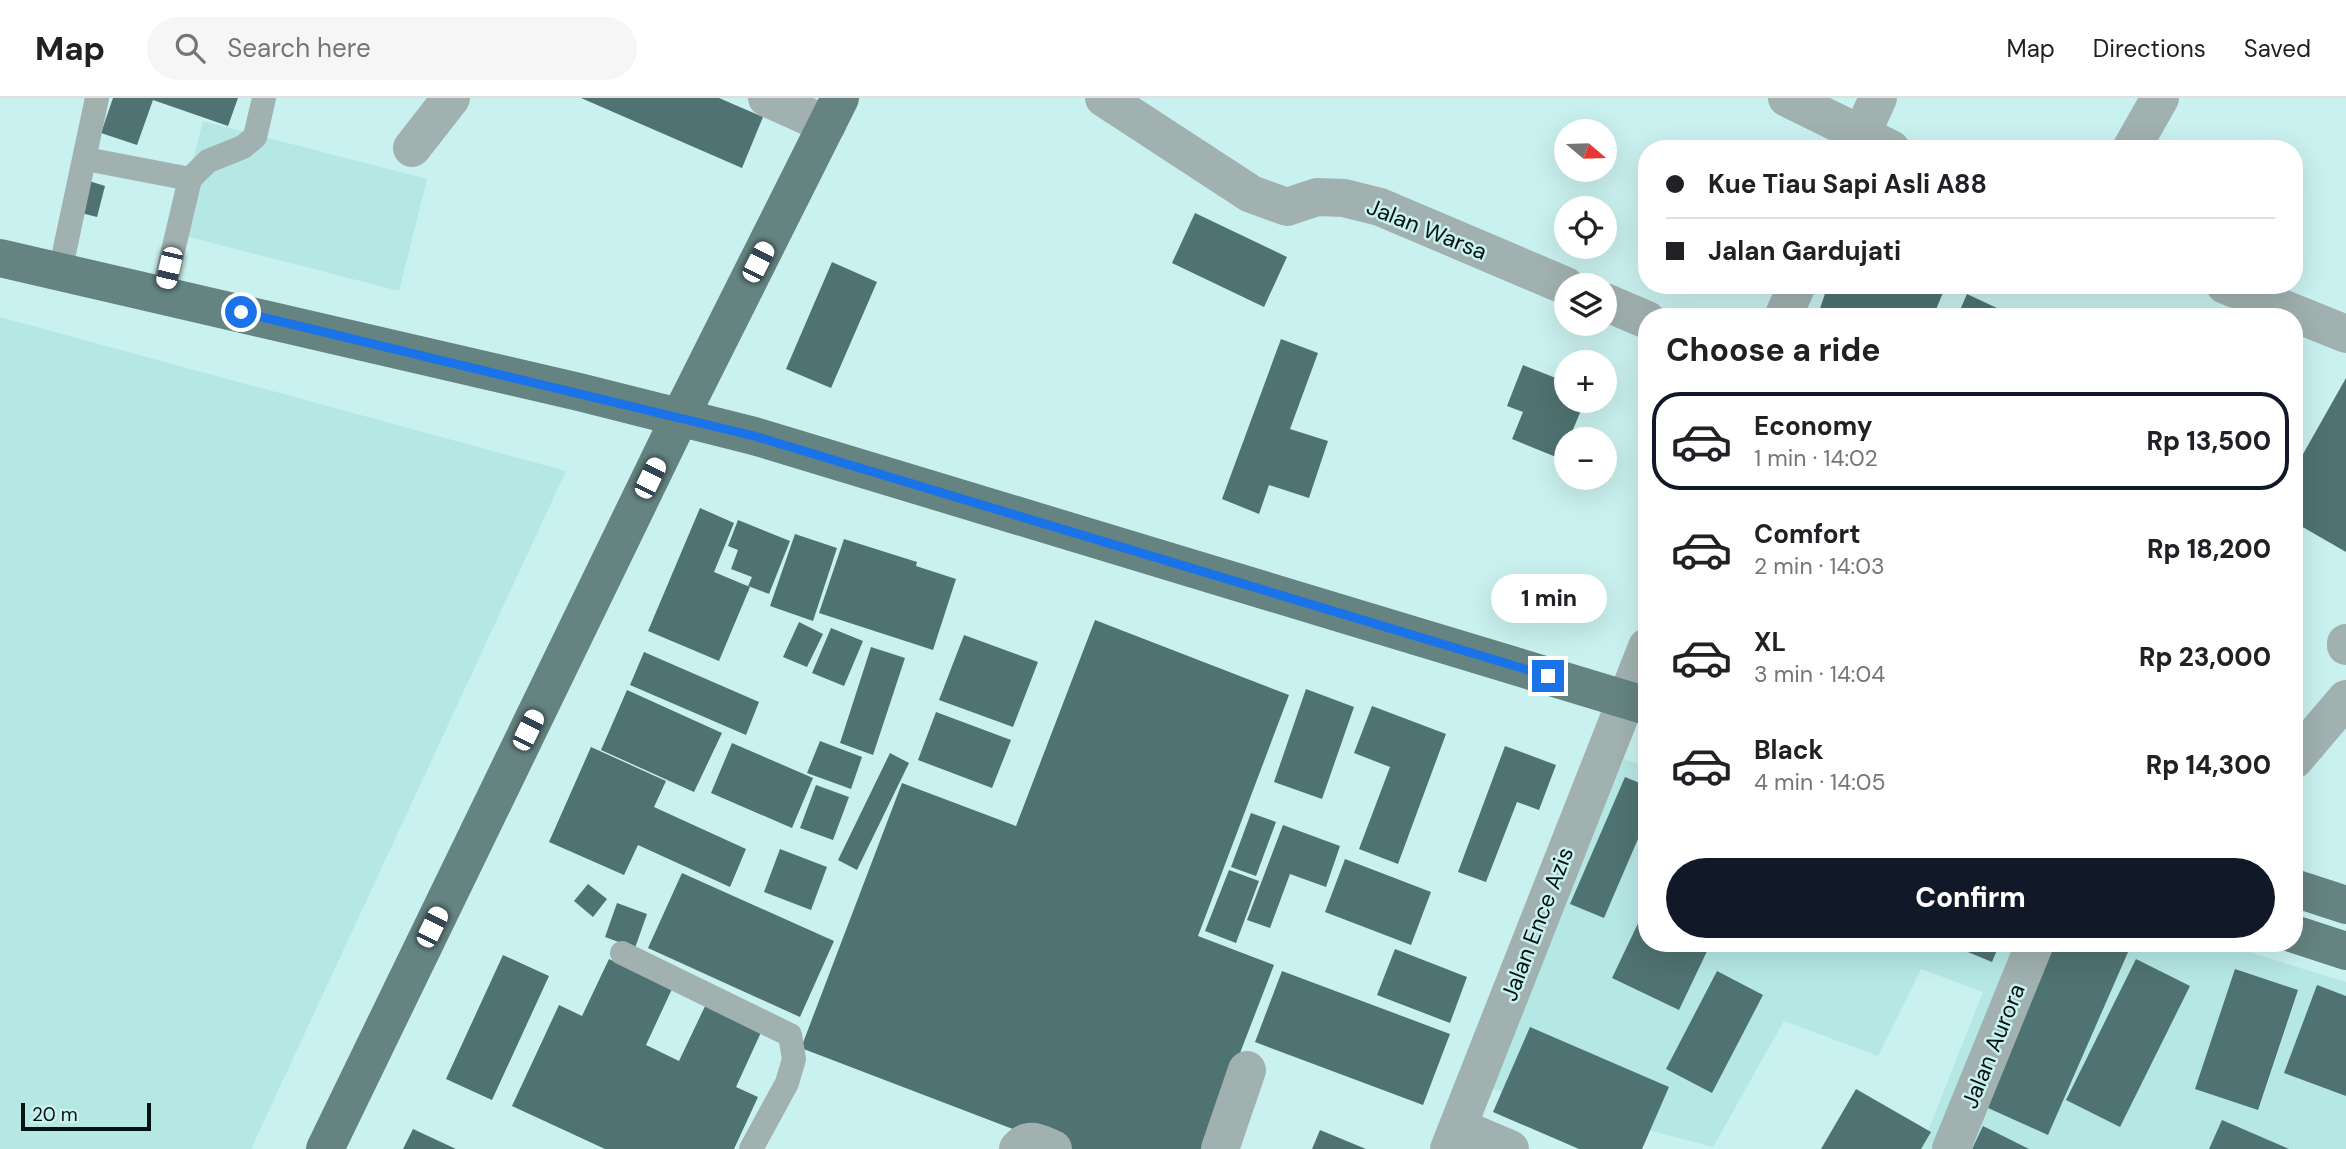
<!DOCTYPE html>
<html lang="en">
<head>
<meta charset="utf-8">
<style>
	:root { --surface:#fff; --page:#f6f6f6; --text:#202124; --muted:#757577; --line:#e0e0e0; --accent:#111827 }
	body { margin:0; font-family:"DM Sans",sans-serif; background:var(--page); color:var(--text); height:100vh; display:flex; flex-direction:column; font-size:26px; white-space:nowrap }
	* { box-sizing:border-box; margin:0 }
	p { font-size:23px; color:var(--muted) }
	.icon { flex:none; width:38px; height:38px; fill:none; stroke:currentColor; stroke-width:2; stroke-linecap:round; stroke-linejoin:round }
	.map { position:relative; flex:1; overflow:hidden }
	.panel { position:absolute; left:1638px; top:210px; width:665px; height:644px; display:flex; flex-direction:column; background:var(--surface); border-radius:28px; box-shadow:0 7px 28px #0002 }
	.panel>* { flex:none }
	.guide { position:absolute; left:1638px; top:42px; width:665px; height:154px; border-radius:28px; box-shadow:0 7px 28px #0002; display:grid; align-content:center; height:154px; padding:0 28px; background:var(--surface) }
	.needle { width:46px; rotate:109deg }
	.fabs { position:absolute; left:1554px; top:21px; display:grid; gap:14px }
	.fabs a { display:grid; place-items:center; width:63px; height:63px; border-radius:50%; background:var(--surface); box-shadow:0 7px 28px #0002; font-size:35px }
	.scale { position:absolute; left:21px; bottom:18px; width:130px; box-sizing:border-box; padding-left:7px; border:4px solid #041212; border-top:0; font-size:19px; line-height:24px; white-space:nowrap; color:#041212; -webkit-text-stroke:5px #c9f1ef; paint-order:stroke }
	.end { position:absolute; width:32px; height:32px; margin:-16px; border:9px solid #1a73e8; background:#fff; box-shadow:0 0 0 4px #fff }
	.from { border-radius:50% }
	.bubble { position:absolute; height:49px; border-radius:24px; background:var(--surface); box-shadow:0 7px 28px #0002; font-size:23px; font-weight:800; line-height:49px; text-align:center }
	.car { position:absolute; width:21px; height:42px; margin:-21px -10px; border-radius:9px; box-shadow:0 0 5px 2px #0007; background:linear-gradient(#fff 24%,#345 0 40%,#fff 0 76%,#345 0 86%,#fff 0) }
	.guide b { display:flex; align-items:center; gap:24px; height:66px; font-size:26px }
	.guide b+b { border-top:2px solid var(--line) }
	.guide i { width:18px; height:18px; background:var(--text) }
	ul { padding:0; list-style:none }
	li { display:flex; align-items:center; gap:21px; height:98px; margin:0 14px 10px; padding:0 14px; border:4px solid transparent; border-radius:28px }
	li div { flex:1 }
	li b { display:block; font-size:26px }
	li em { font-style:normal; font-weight:800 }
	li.active { border-color:var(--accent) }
	li>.icon { width:63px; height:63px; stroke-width:1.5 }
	h2 { padding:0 28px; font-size:32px; line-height:84px }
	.button { display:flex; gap:14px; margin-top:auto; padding:14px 28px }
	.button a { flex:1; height:80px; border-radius:42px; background:var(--accent); color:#fff; font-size:28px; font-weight:800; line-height:80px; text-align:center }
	header { display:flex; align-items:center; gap:42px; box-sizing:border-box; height:98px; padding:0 35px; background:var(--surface); border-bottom:2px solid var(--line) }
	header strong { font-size:33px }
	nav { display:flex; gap:38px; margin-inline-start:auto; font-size:24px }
	.search { width:490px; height:63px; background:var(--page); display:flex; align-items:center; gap:18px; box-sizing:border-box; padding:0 24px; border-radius:38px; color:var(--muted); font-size:26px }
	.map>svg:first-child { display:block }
	.built { fill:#b5e7e5 }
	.building { fill:#4f7372 }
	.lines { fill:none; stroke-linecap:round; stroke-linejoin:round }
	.lane { stroke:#a0b1b0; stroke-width:24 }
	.street { stroke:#a0b1b0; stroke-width:38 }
	.primary { stroke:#648381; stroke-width:38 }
	.route { stroke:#1a73e8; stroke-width:9 }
	.labels { text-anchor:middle; stroke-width:5; stroke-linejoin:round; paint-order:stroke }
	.street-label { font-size:23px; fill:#041212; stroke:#c9f1ef }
</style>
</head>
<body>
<header>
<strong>Map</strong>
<div class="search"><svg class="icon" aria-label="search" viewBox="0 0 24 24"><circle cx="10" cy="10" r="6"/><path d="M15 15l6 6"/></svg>Search here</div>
<nav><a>Map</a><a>Directions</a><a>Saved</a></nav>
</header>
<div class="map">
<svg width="2346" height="1051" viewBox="0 0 2346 1051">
	<rect width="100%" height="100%" fill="#c9f1ef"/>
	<g class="built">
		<path d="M 203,23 L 427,81 L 399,193 L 174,135 Z"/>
		<path d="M 0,219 L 566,373 L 251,1051 L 0,1051 Z"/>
		<path d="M 1624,661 L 1647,668 L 1647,845 L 2220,845 L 2346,884 L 2346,1051 L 1921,1051 L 1983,894 L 1921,871 L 1878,958 L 1784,923 L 1713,1049 L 1485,989 Z"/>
	</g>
	<g class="building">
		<path d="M 113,0 L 238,0 L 228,28 L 153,2 L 137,47 L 101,35 Z"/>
		<path d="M 581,0 L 719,0 L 763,19 L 742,70 Z"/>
		<path d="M 89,83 L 105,88 L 97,119 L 81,115 Z"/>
		<path d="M 1195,115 L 1287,159 L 1264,209 L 1172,165 Z"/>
		<path d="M 832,164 L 877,184 L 831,290 L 786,271 Z"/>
		<path d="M 1828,187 L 1946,187 L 1933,219 L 1817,219 Z"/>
		<path d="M 1967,196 L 2016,219 L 1957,219 Z"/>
		<path d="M 1281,241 L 1318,255 L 1290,331 L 1328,343 L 1309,400 L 1269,387 L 1259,416 L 1222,401 Z"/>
		<path d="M 1523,267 L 1566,284 L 1566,303 L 1585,303 L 1569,341 L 1566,341 L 1561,361 L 1512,341 L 1523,314 L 1507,308 Z"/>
		<path d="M 2346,280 L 2346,454 L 2294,424 L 2294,372 Z"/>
		<path d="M 700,410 L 734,425 L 714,474 L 750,489 L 719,563 L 648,533 Z"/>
		<path d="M 738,422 L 790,443 L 769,496 L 748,488 L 752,479 L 731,471 L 738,452 L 728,448 Z"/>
		<path d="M 795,436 L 837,450 L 813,523 L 770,508 Z"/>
		<path d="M 844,441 L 917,464 L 916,468 L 956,481 L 933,552 L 819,515 Z"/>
		<path d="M 1095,522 L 1289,597 L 1198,838 L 1274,867 L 1203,1051 L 1065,1051 L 801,950 L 902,685 L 1016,728 Z"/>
		<path d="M 799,524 L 823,536 L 807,569 L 783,559 Z"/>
		<path d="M 831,530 L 863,543 L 844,588 L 812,575 Z"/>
		<path d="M 964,537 L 1038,564 L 1013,629 L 939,602 Z"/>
		<path d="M 871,549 L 905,560 L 873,657 L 840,645 Z"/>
		<path d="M 644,554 L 759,604 L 746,637 L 630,587 Z"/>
		<path d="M 1306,591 L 1354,609 L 1322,701 L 1274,684 Z"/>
		<path d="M 627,592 L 722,635 L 694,694 L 601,652 Z"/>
		<path d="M 1372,608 L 1446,636 L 1398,766 L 1359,751 L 1390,669 L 1354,655 Z"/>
		<path d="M 936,614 L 1011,642 L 992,690 L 918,662 Z"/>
		<path d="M 820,643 L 862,659 L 851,691 L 807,675 Z"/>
		<path d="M 732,645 L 813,680 L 792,730 L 711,695 Z"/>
		<path d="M 1505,648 L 1556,667 L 1539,712 L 1517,704 L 1486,784 L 1458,774 Z"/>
		<path d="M 591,649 L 666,683 L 654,709 L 746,751 L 730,789 L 638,747 L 624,777 L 549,744 Z"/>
		<path d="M 890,655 L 909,665 L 857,772 L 838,762 Z"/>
		<path d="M 1625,679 L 1647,688 L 1647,720 L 1604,820 L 1570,806 Z"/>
		<path d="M 816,687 L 849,699 L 833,742 L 800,730 Z"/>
		<path d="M 1251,715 L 1276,724 L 1256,778 L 1231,769 Z"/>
		<path d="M 1283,727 L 1340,748 L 1326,789 L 1290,776 L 1270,830 L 1247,822 Z"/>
		<path d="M 780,751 L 827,769 L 811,812 L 764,794 Z"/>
		<path d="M 1345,761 L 1431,794 L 1411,847 L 1325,814 Z"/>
		<path d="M 1229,772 L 1259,783 L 1236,845 L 1205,833 Z"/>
		<path d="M 682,775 L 834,843 L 800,919 L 648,850 Z"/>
		<path d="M 588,786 L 607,801 L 593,819 L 574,803 Z"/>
		<path d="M 617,805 L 647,816 L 635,850 L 605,839 Z"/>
		<path d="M 1642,817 L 1647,819 L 1647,845 L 1701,845 L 1709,849 L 1679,912 L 1612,880 Z"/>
		<path d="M 1946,845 L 2000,845 L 1992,864 Z"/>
		<path d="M 2046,845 L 2132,845 L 2048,1037 L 1977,1005 Z"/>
		<path d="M 1395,851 L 1467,879 L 1450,925 L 1377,897 Z"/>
		<path d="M 503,857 L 549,878 L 492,1002 L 446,981 Z"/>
		<path d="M 609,861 L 672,891 L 646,947 L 679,963 L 707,904 L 763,930 L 736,989 L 758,999 L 734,1051 L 605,1051 L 512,1008 L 559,907 L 582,918 Z"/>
		<path d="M 2136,861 L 2190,888 L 2120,1029 L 2066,1002 Z"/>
		<path d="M 2235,871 L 2298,892 L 2258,1012 L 2195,991 Z"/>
		<path d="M 1282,873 L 1450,936 L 1423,1007 L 1255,944 Z"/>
		<path d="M 1717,873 L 1763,897 L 1712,995 L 1666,971 Z"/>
		<path d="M 2317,887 L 2346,898 L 2346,998 L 2284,975 Z"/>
		<path d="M 1530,929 L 1669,989 L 1642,1051 L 1579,1051 L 1493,1014 Z"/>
		<path d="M 1856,991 L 1931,1034 L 1921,1051 L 1821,1051 Z"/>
		<path d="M 2222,1022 L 2289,1051 L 2209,1051 Z"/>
		<path d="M 1983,1028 L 2029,1051 L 1972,1051 Z"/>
		<path d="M 413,1031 L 456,1051 L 403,1051 Z"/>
		<path d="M 1320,1032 L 1366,1051 L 1312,1051 Z"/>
	</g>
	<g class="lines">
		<g class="lane">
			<path d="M 86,61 L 190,81"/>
			<path d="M 60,174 L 97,0"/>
			<path d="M 163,195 L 190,81 L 208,63 L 243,49 L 255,39 L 264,0"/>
			<path d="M 622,855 L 790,937 L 794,961 L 787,985 L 751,1051"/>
		</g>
		<g class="street">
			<path d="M 767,0 L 827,27"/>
			<path d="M 1104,0 L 1251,96 L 1287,109 L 1317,99 L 1344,100 L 1380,109 L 1566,188"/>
			<path d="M 1787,0 L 1891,51"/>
			<path d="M 412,50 L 451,0"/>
			<path d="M 1855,51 L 1878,0"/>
			<path d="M 2131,51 L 2160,0"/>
			<path d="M 2225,187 L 2346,236"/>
			<path d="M 1605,204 L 1647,222"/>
			<path d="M 1783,219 L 1797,187"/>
			<path d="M 2346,545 L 2346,548"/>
			<path d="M 2294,662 L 2346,601"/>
			<path d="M 1458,1029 L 1510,1051"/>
			<path d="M 1018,1051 C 1029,1038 1039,1045 1053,1051"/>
			<path d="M 1220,1051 L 1247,972"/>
			<path d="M 1449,1051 L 1647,549"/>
			<path d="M 1951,1051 L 2035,845"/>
		</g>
		<g class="primary">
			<path d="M 0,160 L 579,294 L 754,338 L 1647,608"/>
			<path d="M 2294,790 L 2346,807"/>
			<path d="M 2294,836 L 2346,853"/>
			<path d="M 325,1051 L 680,319 L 840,0"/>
		</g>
	</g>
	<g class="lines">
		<path class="route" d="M 241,214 L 754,338 L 1548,578"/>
	</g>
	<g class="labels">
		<g class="street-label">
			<text transform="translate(1427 131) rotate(22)" y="8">Jalan Warsa</text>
			<text transform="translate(1537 826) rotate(-69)" y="8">Jalan Ence Azis</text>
			<text transform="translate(1993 948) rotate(-68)" y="8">Jalan Aurora</text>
		</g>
	</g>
</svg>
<div class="fabs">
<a><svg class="needle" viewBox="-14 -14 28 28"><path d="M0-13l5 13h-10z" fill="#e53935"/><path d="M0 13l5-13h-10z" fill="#757577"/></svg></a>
<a><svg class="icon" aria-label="locate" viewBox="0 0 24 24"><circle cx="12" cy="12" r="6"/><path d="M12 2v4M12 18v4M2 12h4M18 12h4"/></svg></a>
<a><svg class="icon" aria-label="layers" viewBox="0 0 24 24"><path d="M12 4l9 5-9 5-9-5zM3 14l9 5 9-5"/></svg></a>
<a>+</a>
<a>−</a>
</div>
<div class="scale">20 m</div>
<i class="end from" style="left:241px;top:214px"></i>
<i class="end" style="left:1548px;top:578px"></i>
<div class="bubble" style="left:1491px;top:476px;width:116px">1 min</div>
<i class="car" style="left:758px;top:164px;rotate:27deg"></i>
<i class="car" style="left:169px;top:170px;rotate:193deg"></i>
<i class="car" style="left:650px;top:380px;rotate:26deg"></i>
<i class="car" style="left:528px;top:632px;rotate:26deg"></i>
<i class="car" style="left:432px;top:829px;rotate:26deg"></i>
<div class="guide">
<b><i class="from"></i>Kue Tiau Sapi Asli A88</b>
<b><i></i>Jalan Gardujati</b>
</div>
<section class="panel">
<h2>Choose a ride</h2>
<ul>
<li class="active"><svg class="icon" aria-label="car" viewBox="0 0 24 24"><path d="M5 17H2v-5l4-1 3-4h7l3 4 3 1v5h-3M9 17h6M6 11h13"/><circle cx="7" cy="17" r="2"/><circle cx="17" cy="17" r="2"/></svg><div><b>Economy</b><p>1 min · 14:02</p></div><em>Rp 13,500</em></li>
<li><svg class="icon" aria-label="car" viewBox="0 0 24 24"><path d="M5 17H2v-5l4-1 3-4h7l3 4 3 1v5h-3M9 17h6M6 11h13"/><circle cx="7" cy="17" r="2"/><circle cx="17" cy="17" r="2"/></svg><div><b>Comfort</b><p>2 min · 14:03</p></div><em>Rp 18,200</em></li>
<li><svg class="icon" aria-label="car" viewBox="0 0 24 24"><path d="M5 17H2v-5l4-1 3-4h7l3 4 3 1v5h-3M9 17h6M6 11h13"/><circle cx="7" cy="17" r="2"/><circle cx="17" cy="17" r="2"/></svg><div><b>XL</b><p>3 min · 14:04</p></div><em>Rp 23,000</em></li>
<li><svg class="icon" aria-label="car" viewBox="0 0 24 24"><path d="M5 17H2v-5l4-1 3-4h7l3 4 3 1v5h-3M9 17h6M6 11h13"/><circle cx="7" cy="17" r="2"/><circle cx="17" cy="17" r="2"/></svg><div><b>Black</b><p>4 min · 14:05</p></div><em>Rp 14,300</em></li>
</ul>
<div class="button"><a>Confirm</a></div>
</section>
</div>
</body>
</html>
